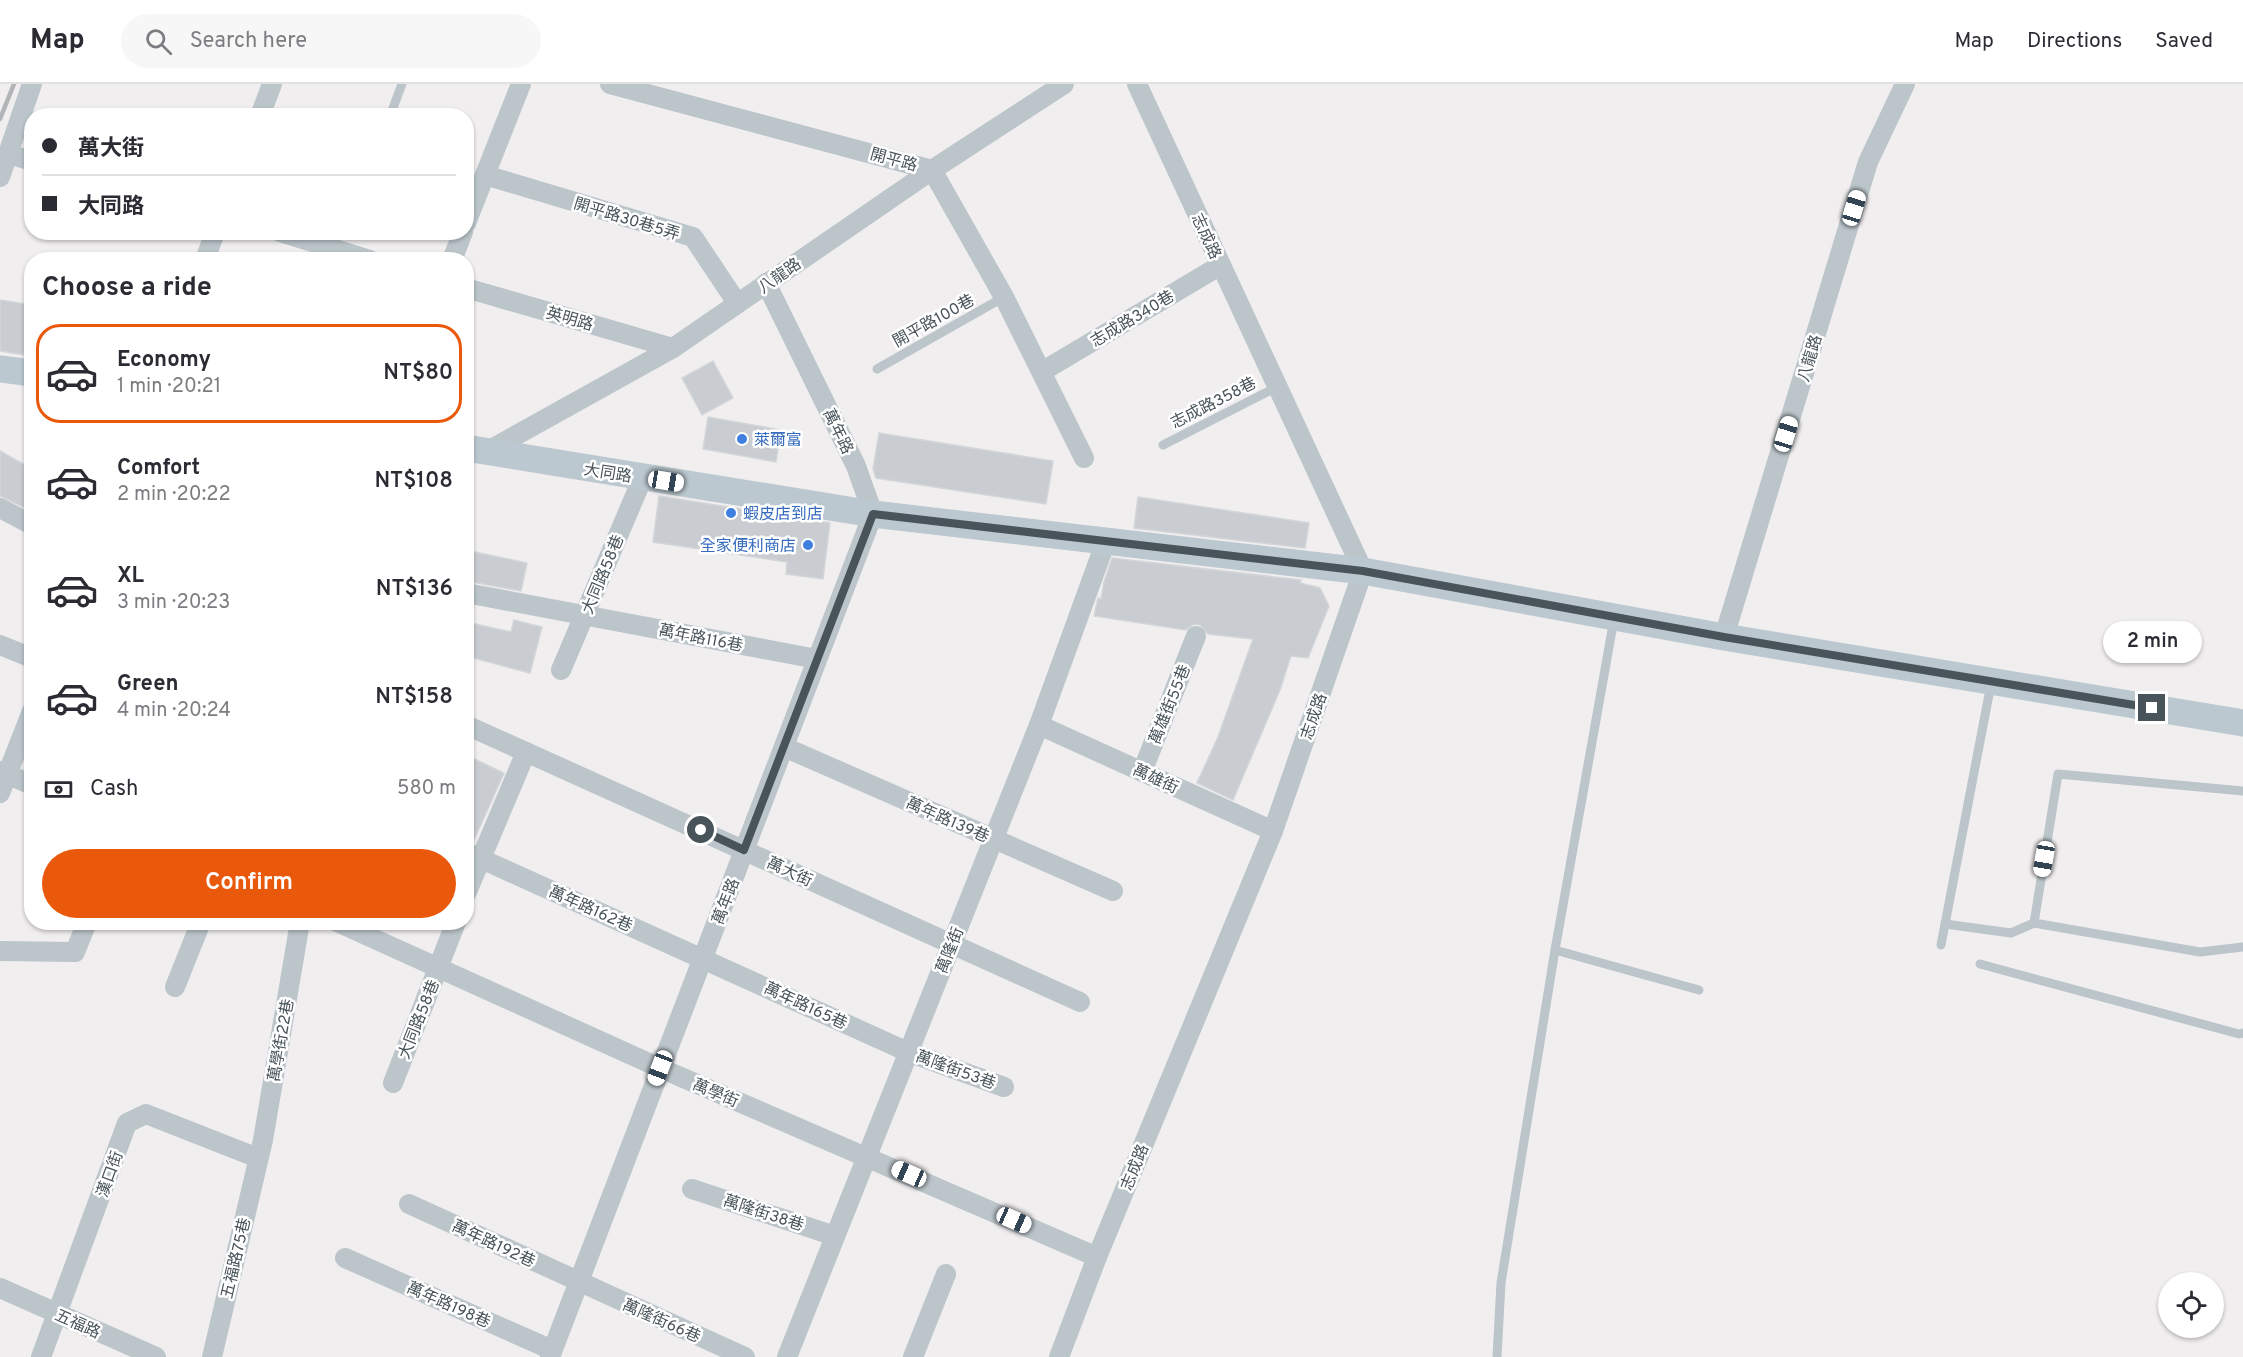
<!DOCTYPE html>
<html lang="en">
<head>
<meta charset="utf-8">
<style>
	:root { --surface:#fff; --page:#f7f7f7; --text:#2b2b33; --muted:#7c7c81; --line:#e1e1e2; --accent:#ea580c }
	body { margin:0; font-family:Overpass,"Noto Sans TC",sans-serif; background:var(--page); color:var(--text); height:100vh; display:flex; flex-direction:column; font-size:22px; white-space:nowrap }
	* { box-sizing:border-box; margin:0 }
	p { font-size:20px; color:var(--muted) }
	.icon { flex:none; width:33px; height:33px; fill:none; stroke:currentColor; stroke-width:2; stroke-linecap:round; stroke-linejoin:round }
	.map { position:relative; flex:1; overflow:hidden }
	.details { position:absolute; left:24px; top:168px; width:450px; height:678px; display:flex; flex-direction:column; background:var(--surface); border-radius:24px; box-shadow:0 2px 4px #0004 }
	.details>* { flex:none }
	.banner { position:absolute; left:24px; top:24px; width:450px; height:132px; border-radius:24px; box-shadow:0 2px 4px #0004; display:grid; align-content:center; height:132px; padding:0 18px; background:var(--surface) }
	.buttons { position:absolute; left:2158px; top:1188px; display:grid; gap:12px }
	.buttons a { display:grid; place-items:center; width:66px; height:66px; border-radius:50%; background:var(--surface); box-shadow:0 2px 4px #0004; font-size:30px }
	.end { position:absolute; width:27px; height:27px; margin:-14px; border:8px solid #48545a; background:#fff; box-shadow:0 0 0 3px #fff }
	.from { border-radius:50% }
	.bubble { position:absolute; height:42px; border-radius:21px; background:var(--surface); box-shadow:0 2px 4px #0004; font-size:20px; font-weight:600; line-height:42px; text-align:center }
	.car { position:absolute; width:18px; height:36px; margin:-18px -9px; border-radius:8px; box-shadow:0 0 4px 2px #0007; background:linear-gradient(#fff 24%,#345 0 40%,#fff 0 76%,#345 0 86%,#fff 0) }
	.banner b { display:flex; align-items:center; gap:21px; height:57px; font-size:22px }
	.banner b+b { border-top:2px solid var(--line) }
	.banner i { width:15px; height:15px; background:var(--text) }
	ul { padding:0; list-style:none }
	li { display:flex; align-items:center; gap:18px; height:99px; margin:0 12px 9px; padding:0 6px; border:3px solid transparent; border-radius:24px }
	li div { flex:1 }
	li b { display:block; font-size:22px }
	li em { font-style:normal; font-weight:600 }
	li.current { border-color:var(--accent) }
	li>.icon { width:54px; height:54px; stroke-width:1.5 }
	h2 { padding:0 18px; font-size:27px; line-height:72px }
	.pay { display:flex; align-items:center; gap:15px; height:66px; padding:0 18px; font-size:22px }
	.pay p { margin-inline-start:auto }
	.action { display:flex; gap:12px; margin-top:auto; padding:12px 18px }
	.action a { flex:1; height:69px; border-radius:36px; background:var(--accent); color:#fff; font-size:24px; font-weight:600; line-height:69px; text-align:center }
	header { display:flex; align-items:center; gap:36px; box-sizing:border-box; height:84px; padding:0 30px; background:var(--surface); border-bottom:2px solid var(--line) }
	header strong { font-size:28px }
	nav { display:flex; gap:33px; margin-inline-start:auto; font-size:21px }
	.search { width:420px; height:54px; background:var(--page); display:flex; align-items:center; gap:15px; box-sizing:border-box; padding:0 21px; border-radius:33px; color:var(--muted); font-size:22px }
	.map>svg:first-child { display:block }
	.building { fill:#c9ccd1; stroke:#d3d6d9; stroke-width:1.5 }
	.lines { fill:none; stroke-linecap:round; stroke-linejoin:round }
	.lane { stroke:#bbc5ca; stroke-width:9 }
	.street { stroke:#bbc5ca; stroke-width:20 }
	.secondary { stroke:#bbc8cf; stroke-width:27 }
	.rail { stroke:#b1b5b8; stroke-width:4.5 }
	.route { stroke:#48545a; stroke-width:8 }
	.shop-dot { fill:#3f7fe0; stroke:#fff; stroke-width:2 }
	.labels { text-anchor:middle; stroke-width:5; stroke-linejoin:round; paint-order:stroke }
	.street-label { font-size:16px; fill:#48545a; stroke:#fff }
	.shop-label { font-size:16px; fill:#366cbe; stroke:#fff; text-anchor:start }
</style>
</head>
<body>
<header>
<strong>Map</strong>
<div class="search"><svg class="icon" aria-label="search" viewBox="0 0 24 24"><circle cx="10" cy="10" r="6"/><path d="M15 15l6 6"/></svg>Search here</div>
<nav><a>Map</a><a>Directions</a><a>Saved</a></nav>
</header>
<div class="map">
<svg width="2243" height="1273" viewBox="0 0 2243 1273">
	<rect width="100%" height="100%" fill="#f1eeef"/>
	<g class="building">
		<path d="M 0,216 L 32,221 L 32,272 L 0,267 Z"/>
		<path d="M 713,277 L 733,314 L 702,331 L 682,294 Z"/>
		<path d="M 708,333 L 781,346 L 776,378 L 703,365 Z"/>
		<path d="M 879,349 L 1053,377 L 1046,420 L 876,394 L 873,385 Z"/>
		<path d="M 0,367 L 32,385 L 32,417 L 27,425 L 0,412 Z"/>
		<path d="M 659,412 L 830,439 L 823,495 L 786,490 L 787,478 L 653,458 Z"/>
		<path d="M 1138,413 L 1309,439 L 1305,464 L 1134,444 Z"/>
		<path d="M 470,467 L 527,479 L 521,507 L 466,497 Z"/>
		<path d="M 1112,474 L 1301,496 L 1300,499 L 1320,504 L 1329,522 L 1308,574 L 1291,572 L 1280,606 L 1233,716 L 1197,699 L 1218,653 L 1253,555 L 1208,550 L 1200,541 L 1194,540 L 1186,546 L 1094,532 L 1098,514 L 1101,515 L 1104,498 Z"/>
		<path d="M 514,536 L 542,543 L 530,589 L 466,572 L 466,538 L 511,548 Z"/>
		<path d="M 466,671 L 504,689 L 473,758 L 466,756 Z"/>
	</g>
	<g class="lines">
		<g class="lane">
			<path d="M 390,32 L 402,0"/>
			<path d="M 877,285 L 1004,213"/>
			<path d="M 1163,361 L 1277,303"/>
			<path d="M 2243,707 L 2058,690 L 2034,839 L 2200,868 L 2243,863"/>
			<path d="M 1945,840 L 2011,849 L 2034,839"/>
			<path d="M 1941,861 L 1991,600"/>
			<path d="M 1555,866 L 1699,906"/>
			<path d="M 1980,880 L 2239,950 L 2243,949"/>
			<path d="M 1497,1273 L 1501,1199 L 1555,866 L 1614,535"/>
		</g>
		<g class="street">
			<path d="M 610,0 L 932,86 L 1004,213 L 1084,374"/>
			<path d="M 260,32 L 272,0"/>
			<path d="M 8,70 L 32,77"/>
			<path d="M 485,91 L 693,153 L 737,219"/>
			<path d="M 0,93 L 32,0"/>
			<path d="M 466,139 L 521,0"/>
			<path d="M 280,148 L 370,176"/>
			<path d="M 205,176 L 215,148"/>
			<path d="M 452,176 L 463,148"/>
			<path d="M 466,204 L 673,264"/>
			<path d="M 1043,287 L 1221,181"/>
			<path d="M 486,368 L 673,264 L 932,86 L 1064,0"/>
			<path d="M 0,424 L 32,441"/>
			<path d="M 466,509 L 817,575"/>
			<path d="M 1724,553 L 1868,78 L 1905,0"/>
			<path d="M 0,561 L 32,574"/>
			<path d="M 561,586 L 643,393"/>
			<path d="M 466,641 L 1080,918"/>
			<path d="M 1039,641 L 1273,747"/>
			<path d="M 784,663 L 1113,807"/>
			<path d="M 0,687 L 32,701"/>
			<path d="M 1142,688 L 1196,552"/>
			<path d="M 0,709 L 32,627"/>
			<path d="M 466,768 L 908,968 L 1004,1003"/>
			<path d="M 466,810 L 526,668"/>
			<path d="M 337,838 L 660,984 L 1097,1173"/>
			<path d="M 0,867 L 75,868 L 87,838"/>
			<path d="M 175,903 L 201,838"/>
			<path d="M 393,999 L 456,838"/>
			<path d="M 692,1105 L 835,1152"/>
			<path d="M 409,1120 L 745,1273"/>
			<path d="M 345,1174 L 552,1266"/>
			<path d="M 0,1204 L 156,1273"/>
			<path d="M 41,1273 L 127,1039 L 146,1030 L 258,1074"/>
			<path d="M 212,1273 L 263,1056 L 300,838"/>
			<path d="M 550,1273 L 873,430 L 856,382 L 766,199"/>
			<path d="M 787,1273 L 1039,641 L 1106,457"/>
			<path d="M 913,1273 L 946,1190"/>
			<path d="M 1059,1273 L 1097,1173 L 1273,747 L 1363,487 L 1137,0"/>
		</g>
		<g class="secondary">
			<path d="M 0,285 L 32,289"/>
			<path d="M 466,364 L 873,430 L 1363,487 L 1724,553 L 2243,639"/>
		</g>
		<path class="rail" d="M 0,35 L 14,0"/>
	</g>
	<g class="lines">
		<path class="route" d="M 701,746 L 744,766 L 873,430 L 1363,487 L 1724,553 L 2152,624"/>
	</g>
	<g class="shop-dot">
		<circle cx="742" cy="355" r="6"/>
		<circle cx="731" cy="429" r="6"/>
		<circle cx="808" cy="461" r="6"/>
	</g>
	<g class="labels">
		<g class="street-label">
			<text transform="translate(894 75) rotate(15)" y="6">開平路</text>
			<text transform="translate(627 134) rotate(17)" y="6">開平路30巷5弄</text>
			<text transform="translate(1207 152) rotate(65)" y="6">志成路</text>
			<text transform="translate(779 191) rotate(-35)" y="6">八龍路</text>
			<text transform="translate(570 234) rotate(16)" y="6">英明路</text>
			<text transform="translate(1132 234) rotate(-31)" y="6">志成路340巷</text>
			<text transform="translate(933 236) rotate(-29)" y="6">開平路100巷</text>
			<text transform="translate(1809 274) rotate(-73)" y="6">八龍路</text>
			<text transform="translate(1213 318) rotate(-27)" y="6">志成路358巷</text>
			<text transform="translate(839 347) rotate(64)" y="6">萬年路</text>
			<text transform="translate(608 388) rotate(9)" y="6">大同路</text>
			<text transform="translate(602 490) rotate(-67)" y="6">大同路58巷</text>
			<text transform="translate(701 553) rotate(11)" y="6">萬年路116巷</text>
			<text transform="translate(1169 620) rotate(-68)" y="6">萬雄街55巷</text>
			<text transform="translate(1313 632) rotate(-71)" y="6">志成路</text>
			<text transform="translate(1156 694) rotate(25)" y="6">萬雄街</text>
			<text transform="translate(948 735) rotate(24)" y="6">萬年路139巷</text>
			<text transform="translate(790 787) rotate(25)" y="6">萬大街</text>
			<text transform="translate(725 817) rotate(-69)" y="6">萬年路</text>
			<text transform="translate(591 824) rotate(24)" y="6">萬年路162巷</text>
			<text transform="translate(949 866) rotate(-68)" y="6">萬隆街</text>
			<text transform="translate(806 921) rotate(25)" y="6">萬年路165巷</text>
			<text transform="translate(418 935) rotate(-68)" y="6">大同路58巷</text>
			<text transform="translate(280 956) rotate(-80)" y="6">萬學街22巷</text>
			<text transform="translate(956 985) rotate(20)" y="6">萬隆街53巷</text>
			<text transform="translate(716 1008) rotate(23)" y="6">萬學街</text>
			<text transform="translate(1134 1083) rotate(-68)" y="6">志成路</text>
			<text transform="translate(109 1090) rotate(-70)" y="6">漢口街</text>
			<text transform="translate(764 1128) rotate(18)" y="6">萬隆街38巷</text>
			<text transform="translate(494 1159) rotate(25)" y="6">萬年路192巷</text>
			<text transform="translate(235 1174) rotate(-77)" y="6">五福路75巷</text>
			<text transform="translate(449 1220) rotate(24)" y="6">萬年路198巷</text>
			<text transform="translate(662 1236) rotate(24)" y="6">萬隆街66巷</text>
			<text transform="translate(78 1239) rotate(24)" y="6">五福路</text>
		</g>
		<g class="shop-label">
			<text x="754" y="361">萊爾富</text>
			<text x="743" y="435">蝦皮店到店</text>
			<text x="796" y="467" text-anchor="end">全家便利商店</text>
		</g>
	</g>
</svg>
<div class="buttons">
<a><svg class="icon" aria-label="locate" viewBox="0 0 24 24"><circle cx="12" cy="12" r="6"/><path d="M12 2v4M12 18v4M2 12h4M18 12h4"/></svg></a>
</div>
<i class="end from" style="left:701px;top:746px"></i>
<i class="end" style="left:2152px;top:624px"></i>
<div class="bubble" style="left:2103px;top:537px;width:99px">2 min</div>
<i class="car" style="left:1854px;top:124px;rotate:17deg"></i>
<i class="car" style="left:1786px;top:350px;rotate:17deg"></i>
<i class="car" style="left:666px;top:397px;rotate:99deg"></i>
<i class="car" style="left:2044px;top:775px;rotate:190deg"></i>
<i class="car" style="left:660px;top:984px;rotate:201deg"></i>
<i class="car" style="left:909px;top:1090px;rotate:294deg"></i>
<i class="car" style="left:1014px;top:1136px;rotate:114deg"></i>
<div class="banner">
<b><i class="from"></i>萬大街</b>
<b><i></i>大同路</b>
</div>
<section class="details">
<h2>Choose a ride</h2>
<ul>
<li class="current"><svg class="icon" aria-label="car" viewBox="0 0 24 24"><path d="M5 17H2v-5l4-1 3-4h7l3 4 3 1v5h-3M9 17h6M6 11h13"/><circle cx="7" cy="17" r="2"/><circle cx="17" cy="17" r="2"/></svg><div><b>Economy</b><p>1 min · 20:21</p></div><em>NT$80</em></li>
<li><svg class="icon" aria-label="car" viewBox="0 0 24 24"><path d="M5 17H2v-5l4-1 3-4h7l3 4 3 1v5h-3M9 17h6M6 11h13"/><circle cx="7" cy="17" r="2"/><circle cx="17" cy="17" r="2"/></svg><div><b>Comfort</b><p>2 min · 20:22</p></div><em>NT$108</em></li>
<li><svg class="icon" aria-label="car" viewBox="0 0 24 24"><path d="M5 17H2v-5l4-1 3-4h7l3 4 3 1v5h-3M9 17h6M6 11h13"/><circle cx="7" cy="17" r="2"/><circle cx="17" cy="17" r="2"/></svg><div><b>XL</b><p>3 min · 20:23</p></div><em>NT$136</em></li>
<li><svg class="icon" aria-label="car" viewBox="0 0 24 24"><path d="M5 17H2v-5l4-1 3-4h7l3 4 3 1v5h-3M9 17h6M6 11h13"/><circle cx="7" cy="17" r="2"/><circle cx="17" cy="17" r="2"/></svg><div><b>Green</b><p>4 min · 20:24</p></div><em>NT$158</em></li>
</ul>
<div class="pay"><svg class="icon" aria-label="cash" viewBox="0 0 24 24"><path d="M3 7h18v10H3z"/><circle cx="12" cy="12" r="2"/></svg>Cash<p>580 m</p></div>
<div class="action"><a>Confirm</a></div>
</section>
</div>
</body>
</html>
